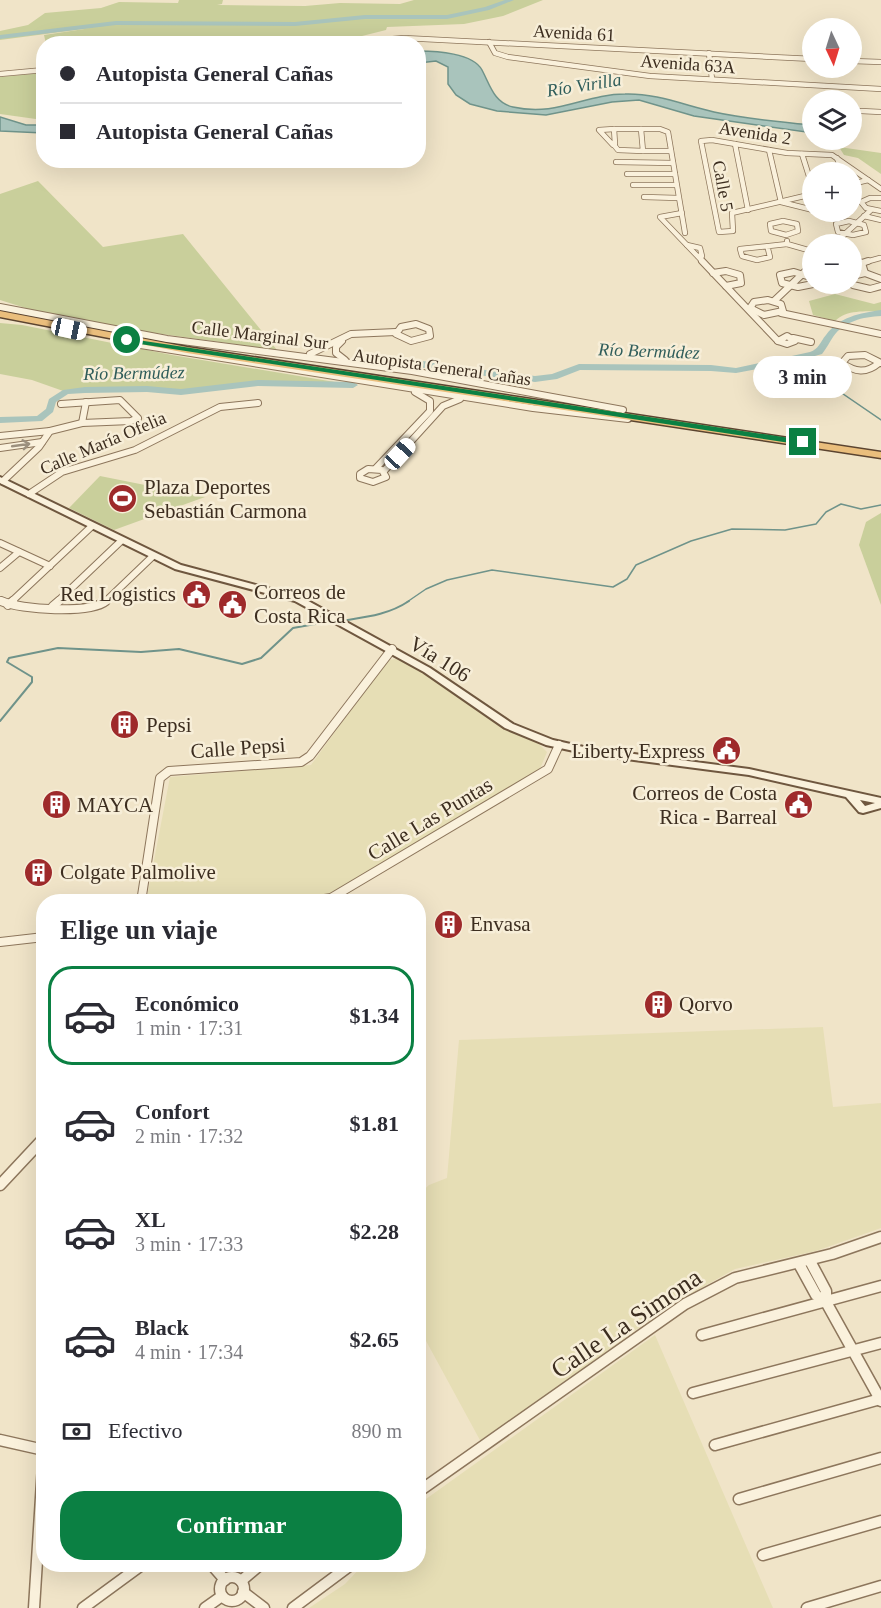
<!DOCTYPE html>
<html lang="es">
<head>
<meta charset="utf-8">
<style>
	:root { --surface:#fff; --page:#f7f7f7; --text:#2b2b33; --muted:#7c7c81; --line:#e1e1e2; --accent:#0b8043 }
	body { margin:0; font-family:Georgia,serif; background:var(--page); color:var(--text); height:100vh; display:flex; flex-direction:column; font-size:22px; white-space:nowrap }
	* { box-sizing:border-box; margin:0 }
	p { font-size:20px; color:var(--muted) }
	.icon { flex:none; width:33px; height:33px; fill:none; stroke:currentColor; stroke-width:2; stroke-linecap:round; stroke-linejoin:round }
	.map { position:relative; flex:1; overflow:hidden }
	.sheet { position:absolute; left:36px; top:894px; width:390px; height:678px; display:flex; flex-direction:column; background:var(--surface); border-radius:24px; box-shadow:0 6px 24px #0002 }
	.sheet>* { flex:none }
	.banner { position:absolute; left:36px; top:36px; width:390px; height:132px; border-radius:24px; box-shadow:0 6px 24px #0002; display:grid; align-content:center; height:132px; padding:0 24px; background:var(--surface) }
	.needle { width:39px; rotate:176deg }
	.tools { position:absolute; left:802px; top:18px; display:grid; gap:12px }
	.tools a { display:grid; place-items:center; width:60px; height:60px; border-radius:50%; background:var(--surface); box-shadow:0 6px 24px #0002; font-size:30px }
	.end { position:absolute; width:27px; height:27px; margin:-14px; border:8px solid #0b8043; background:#fff; box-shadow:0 0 0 3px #fff }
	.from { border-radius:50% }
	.bubble { position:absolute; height:42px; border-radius:21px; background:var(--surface); box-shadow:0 6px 24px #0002; font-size:20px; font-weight:700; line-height:42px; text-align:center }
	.car { position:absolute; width:18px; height:36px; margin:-18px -9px; border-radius:8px; box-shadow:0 0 4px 2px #0007; background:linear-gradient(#fff 24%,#345 0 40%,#fff 0 76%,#345 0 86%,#fff 0) }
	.banner b { display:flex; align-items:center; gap:21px; height:57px; font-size:22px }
	.banner b+b { border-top:2px solid var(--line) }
	.banner i { width:15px; height:15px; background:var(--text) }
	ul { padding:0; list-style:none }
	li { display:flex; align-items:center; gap:18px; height:99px; margin:0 12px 9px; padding:0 12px; border:3px solid transparent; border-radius:24px }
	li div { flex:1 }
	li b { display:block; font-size:22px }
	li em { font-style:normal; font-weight:700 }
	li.current { border-color:var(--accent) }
	li>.icon { width:54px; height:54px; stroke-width:1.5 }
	h2 { padding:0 24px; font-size:27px; line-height:72px }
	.pay { display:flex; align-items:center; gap:15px; height:66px; padding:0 24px; font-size:22px }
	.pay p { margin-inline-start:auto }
	.cta { display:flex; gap:12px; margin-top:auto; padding:12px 24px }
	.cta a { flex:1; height:69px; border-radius:24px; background:var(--accent); color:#fff; font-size:24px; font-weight:700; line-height:69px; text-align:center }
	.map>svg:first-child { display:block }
	.farmland { fill:#e6deb5 }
	.green { fill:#c9cf9b }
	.water { fill:#a9c4bc; stroke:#6f938a; stroke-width:1.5 }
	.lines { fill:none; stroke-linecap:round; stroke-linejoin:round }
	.stream-far1 { stroke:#6f938a; stroke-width:1.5 }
	.stream { stroke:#6f938a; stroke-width:2 }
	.river { fill:#a9c4bc; fill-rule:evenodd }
	.minor-far3-casing { stroke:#8d765c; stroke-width:6 }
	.minor-far2-casing { stroke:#8d765c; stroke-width:8 }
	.minor-far1-casing { stroke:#8d765c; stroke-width:10 }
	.minor-casing { stroke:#8d765c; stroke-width:13 }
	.secondary-casing { stroke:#6f573f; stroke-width:4 }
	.trunk-casing { stroke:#5b4430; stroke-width:3 }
	.minor-far3 { stroke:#faf1dc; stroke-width:4.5 }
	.minor-far2 { stroke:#faf1dc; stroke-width:6 }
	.minor-far1 { stroke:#faf1dc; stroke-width:8 }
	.minor { stroke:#faf1dc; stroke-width:10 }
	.secondary { fill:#faf1dc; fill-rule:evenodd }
	.trunk { fill:#eabe7c; fill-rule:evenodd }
	.oneway { stroke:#9c907e }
	.route { fill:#0b8043 }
	.labels { text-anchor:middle; stroke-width:5; stroke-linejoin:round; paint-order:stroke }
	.far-street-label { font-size:18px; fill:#3d2e20; stroke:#f7eed8 }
	.far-water-label { font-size:18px; font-style:italic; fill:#2f5d5a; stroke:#f7eed8 }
	.poi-label { font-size:21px; fill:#3d2e20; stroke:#f7eed8; text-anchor:start }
	.street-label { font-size:21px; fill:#3d2e20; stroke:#f7eed8 }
	.near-street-label { font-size:26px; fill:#3d2e20; stroke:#f7eed8 }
</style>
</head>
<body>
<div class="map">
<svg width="881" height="1608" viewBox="0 0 881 1608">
	<rect width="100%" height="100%" fill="#f0e4c8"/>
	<g class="farmland">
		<path d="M 396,659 L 430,675 L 516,734 L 538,743 L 547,752 L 540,769 L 330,896 L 289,902 L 146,902 L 170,777 L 311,765 L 387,660 Z"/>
		<path d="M 823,1027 L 833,1107 L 881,1103 L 881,1228 L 816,1251 L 735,1269 L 669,1306 L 481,1442 L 419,1328 L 419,1194 L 429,1185 L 447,1178 L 459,1040 Z"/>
		<path d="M 655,1335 L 773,1608 L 309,1608 L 345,1584 L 363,1565 L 418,1564 L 419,1504 Z"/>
	</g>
	<g class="green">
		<path d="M 179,0 L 223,0 L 222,4 L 217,5 L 305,6 L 340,3 L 400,4 L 414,0 L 543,0 L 503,16 L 464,24 L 387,27 L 386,30 L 354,38 L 356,40 L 319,43 L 46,44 L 44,35 L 91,28 L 0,40 L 0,31 L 28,25 L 45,13 L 101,8 L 119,2 L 178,3 Z"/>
		<path d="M 43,73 L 43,120 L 0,114 L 0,77 Z"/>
		<path d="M 839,147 L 881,153 L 881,174 L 858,158 L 844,155 Z"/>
		<path d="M 38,181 L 103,247 L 183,234 L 277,350 L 140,331 L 35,311 L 0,300 L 0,194 Z"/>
		<path d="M 835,294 L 874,304 L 881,302 L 881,311 C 865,312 847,309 835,321 L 813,315 L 809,301 Z"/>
		<path d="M 0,323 L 22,325 L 172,355 L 353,385 L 258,383 L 181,392 L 147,389 L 66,392 L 32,380 L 0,374 Z"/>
		<path d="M 100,476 L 205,497 L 114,530 L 69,508 Z"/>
		<path d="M 881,513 L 881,605 L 859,545 L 866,522 Z"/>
	</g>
	<g class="water">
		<path d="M 419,51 C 436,51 473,53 482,70 C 490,85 494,103 513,107 C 557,117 585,94 625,94 C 655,93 684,105 714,112 C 746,119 780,122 813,125 L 813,133 L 694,116 L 639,100 L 612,102 L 546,115 L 497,111 L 470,104 L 456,95 L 448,84 L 448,67 L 436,61 L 419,63 Z"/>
		<path d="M 0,117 L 26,125 L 43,125 L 43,133 L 0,131 Z"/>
	</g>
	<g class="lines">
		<g class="stream-far1">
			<path d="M 792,359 L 881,420"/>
			<path d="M 407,602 L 426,589 L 447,580 L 492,570 L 613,587 L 627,579 L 636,565 L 691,541 L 732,529 L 785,530 L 816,524 L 826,512 L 841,504 L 861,509 L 881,505"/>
		</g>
		<g class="stream">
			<path d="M 341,621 C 366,617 388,615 409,601"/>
			<path d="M 0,721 L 32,682 L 32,677 L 7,662 L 9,658 L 58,648 L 141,652 L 179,649 L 242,664 L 261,658 L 293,628 L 332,621"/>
		</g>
		<g class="river">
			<path d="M 505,0 L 514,0 L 489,10 L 447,19 L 365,19 L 295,26 L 116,25 L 0,39 L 0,35 L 116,21 L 295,22 L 365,15 L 447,15 L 485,7 Z"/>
			<path d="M 881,310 L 881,316 C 863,317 844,321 833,337 C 829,343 826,349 822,354 L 790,363 L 736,373 L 711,371 L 580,370 L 557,379 L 535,382 L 437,370 C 425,366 405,369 398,364 C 407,358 427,361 438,364 L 535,376 L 552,374 L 579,364 L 711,365 L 736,368 L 810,352 C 819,349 820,342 826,335 C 839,317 860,313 881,310 Z"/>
			<path d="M 258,380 L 353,382 L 358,385 L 353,388 L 258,386 L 181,395 L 147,392 L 85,393 L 68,394 L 56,402 L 53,412 L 42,421 L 0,423 L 0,417 L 37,416 L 46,409 L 49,399 L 63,390 L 85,387 L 147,386 L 181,389 Z"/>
		</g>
		<defs>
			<g id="minor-far3">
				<path d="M 489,42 L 495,53 L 508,57 L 650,76 L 881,89"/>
				<path d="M 334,44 L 404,38 L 813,59"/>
				<path d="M 709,53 L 712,79"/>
				<path d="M 852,61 L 881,62"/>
				<path d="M 0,74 L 44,70"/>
				<path d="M 861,111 L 881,112"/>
				<path d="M 614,129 L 660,129 L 668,132 L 685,233"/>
				<path d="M 614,129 L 615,144 L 613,145 L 599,130 Z"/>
				<path d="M 735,144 L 748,210"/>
				<path d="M 614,145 L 618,150 L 643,151 L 641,129"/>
				<path d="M 769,150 L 781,202 L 813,210"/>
				<path d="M 643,151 L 671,151"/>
				<path d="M 802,154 L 813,189"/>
				<path d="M 837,158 L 842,172"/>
				<path d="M 616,162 L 673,163"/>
				<path d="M 627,174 L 675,174"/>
				<path d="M 852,184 L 868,180"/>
				<path d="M 633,185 L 676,185"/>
				<path d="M 813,194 L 732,213 L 733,231 L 719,232 L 701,141 L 712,140 L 787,153 L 832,155 L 881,189"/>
				<path d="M 644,197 L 678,198"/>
				<path d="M 881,198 L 870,198 L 861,202 L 866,208 L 881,211"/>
				<path d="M 682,213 L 660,217 L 704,263"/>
				<path d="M 864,216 L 881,220"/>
				<path d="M 783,221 L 797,224 L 798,231 L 786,235 L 771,231 L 770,224 Z"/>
				<path d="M 849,221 L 864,225 L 866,232 L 853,235 L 838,232 L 836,224 Z"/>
				<path d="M 787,241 L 787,244 L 808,250"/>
				<path d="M 834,244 L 871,210"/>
				<path d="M 687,245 L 700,248 L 702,256 L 698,256"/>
				<path d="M 768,249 L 770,257 L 757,260 L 742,256 L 740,249 L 787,244"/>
				<path d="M 812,249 L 808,250 L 813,258"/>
				<path d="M 852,261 L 862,263"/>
				<path d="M 862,263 L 880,258"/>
			</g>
			<g id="minor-far2">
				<path d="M 702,261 L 778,341"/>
				<path d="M 854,261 L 862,263 L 865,273"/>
				<path d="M 862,263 L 868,261"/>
				<path d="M 794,272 L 810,277 L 813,284 L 798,287 L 782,283 L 780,275 Z"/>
				<path d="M 713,273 L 726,271 L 740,275 L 741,283 L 726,286"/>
				<path d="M 852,276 L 865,273 L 881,279"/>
				<path d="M 852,282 L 853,285 L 870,289 L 881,286"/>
				<path d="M 768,300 L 781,304 L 783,311 L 764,315 L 750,308 L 754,302 Z"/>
				<path d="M 774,301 L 813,264"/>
				<path d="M 0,307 L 167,339 L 412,371 L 623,410"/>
				<path d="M 781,313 L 881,334"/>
				<path d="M 416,324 L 429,329 L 430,336 L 411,341 L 396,334 L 401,327 Z"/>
				<path d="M 787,336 L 795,341 L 787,344 L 778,341 Z"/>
				<path d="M 793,338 L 811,342"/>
				<path d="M 342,341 L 336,347 L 336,353 L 345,360"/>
				<path d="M 128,343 L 533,408 L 628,419"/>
				<path d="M 310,354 L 351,334 L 396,332"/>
				<path d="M 879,363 C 866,374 855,372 842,363 L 848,356 L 865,355 L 881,363"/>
				<path d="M 82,423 L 86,402"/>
				<path d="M 0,436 L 50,431"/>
				<path d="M 0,448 L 42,442"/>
				<path d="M 376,468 L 430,411 L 430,401 L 415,392"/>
				<path d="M 368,469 L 382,470 L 386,477 L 373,482 L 360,478 L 360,474 Z"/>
				<path d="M 384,471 L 443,406 L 460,399"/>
				<path d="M 3,481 L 39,447 L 50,431 L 82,423 L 131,421 L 138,418 L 120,400 L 61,404"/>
				<path d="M 29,494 L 62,472 L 135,450 L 220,407 L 258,403"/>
				<path d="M 0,543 L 50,566"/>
				<path d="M 0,568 L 19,552"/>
				<path d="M 0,600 L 5,602"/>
				<path d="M 11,602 L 92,526"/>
				<path d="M 57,602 L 121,541"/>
				<path d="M 105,602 L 153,556"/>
			</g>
			<g id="minor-far1">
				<path d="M 1,601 C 21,610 90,614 106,601"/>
				<path d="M 8,605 L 13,601"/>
				<path d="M 53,606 L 59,601"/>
				<path d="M 141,902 L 160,778 L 169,771 L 301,762 L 310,756 L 392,649"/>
				<path d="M 305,902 L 331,898 L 548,769 L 559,745"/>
				<path d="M 0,942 L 44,937"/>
			</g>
			<g id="minor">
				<path d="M 0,1185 L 44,1138"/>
				<path d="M 810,1261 L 826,1291 L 826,1302 L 881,1401"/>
				<path d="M 799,1264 L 816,1295 L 826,1302"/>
				<path d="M 702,1335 L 881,1286"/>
				<path d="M 693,1393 L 881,1343"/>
				<path d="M 0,1440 L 44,1450"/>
				<path d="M 715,1445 L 880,1399"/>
				<path d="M 418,1492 L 685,1304 L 735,1278 L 832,1254 L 881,1237"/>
				<path d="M 739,1499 L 881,1458"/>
				<path d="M 763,1555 L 881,1521"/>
				<path d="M 211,1564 L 225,1580"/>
				<circle cx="232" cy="1589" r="12"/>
				<path d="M 241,1581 L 261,1564"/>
				<path d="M 243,1592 L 264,1608"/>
				<path d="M 34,1608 L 44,1450"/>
				<path d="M 83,1608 L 143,1564"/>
				<path d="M 205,1608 L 222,1596"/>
				<path d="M 293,1608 L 352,1564"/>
				<path d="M 807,1608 L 881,1586"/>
			</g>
			<path id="secondary" d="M 0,477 L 181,565 L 301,597 L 430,668 L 513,724 L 553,740 L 588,748 L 749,769 L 881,798 L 881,808 L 863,813 L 859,812 L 846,797 L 749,775 L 588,754 L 546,745 L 505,728 L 424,672 L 295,601 L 175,569 L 0,483 ZM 860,800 L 875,803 L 865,806 Z"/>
			<path id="trunk" d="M 0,311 L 187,347 L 881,452 L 881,458 L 187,353 L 0,317 Z"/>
		</defs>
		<use href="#minor-far3" class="minor-far3-casing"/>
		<use href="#minor-far2" class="minor-far2-casing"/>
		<use href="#minor-far1" class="minor-far1-casing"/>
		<use href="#minor" class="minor-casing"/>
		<use href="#secondary" class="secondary-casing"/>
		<use href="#trunk" class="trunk-casing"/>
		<use href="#minor-far3" class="minor-far3"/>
		<use href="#minor-far2" class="minor-far2"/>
		<use href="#minor-far1" class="minor-far1"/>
		<use href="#minor" class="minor"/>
		<use href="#secondary" class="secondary"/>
		<use href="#trunk" class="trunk"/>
	</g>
	<defs><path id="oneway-shaft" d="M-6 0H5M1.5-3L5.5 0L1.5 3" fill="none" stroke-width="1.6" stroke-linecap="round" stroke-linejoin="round" transform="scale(1.5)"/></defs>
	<use class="oneway" href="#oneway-shaft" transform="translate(21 445) rotate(-8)"/>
	<path class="route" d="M 124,338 L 803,440 L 807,442 L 803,445 L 127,342 Z"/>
	<defs>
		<symbol id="stadium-disc" viewBox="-11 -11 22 22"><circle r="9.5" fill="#9e2a2b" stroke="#f7eed8"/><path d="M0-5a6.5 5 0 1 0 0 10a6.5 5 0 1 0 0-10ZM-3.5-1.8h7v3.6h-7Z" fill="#fff"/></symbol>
		<symbol id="civic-disc" viewBox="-11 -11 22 22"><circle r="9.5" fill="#9e2a2b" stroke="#f7eed8"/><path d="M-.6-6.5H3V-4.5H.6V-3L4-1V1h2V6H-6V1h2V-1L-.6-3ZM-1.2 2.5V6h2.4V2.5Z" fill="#fff"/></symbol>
		<symbol id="building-disc" viewBox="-11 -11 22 22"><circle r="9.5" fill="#9e2a2b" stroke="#f7eed8"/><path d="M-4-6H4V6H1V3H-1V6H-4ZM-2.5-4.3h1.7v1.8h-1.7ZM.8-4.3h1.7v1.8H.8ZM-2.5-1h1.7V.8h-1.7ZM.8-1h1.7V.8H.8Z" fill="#fff"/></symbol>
	</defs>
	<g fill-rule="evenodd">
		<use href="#stadium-disc" x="106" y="482" width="33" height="33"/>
		<use href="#civic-disc" x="180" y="578" width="33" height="33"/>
		<use href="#civic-disc" x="216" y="588" width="33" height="33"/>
		<use href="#building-disc" x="108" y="708" width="33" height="33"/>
		<use href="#civic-disc" x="710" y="734" width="33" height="33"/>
		<use href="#building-disc" x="40" y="788" width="33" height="33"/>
		<use href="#civic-disc" x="782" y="788" width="33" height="33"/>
		<use href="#building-disc" x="22" y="856" width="33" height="33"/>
		<use href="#building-disc" x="432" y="908" width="33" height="33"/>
		<use href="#building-disc" x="642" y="988" width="33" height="33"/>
	</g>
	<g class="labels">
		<g class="far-street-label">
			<text transform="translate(574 33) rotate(3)" y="6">Avenida 61</text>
			<text transform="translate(688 64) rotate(4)" y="6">Avenida 63A</text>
			<text transform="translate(755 133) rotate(9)" y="6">Avenida 2</text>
			<text transform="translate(723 186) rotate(80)" y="6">Calle 5</text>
			<text transform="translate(260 335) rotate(7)" y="6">Calle Marginal Sur</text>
			<text transform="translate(442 367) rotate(8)" y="6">Autopista General Cañas</text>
			<text transform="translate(103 443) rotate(-23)" y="6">Calle María Ofelia</text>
		</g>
		<g class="far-water-label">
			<text transform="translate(584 85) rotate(-9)" y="6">Río Virilla</text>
			<text transform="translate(649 351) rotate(2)" y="6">Río Bermúdez</text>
			<text transform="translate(134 373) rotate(-1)" y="6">Río Bermúdez</text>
		</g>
		<g class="poi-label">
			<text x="144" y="494">Plaza Deportes<tspan x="144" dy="24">Sebastián Carmona</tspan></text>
			<text x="254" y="599">Correos de<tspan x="254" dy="24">Costa Rica</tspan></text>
			<text x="176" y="601" text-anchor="end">Red Logistics</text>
			<text x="146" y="732">Pepsi</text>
			<text x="705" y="758" text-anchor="end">Liberty Express</text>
			<text x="777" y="800" text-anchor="end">Correos de Costa<tspan x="777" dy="24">Rica - Barreal</tspan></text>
			<text x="77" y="812">MAYCA</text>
			<text x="60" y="879">Colgate Palmolive</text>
			<text x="470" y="931">Envasa</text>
			<text x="679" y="1011">Qorvo</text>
		</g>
		<g class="street-label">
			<text transform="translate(440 659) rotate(32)" y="7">Vía 106</text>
			<text transform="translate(238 748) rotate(-4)" y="7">Calle Pepsi</text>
			<text transform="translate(430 819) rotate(-31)" y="7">Calle Las Puntas</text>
		</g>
		<g class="near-street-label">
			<text transform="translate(626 1323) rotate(-34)" y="9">Calle La Simona</text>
		</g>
	</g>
</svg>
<div class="tools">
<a><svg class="needle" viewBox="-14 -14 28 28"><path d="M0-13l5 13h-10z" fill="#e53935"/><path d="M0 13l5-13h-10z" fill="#7c7c81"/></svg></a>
<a><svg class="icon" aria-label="layers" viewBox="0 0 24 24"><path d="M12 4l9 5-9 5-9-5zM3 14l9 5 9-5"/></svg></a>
<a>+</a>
<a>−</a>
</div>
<i class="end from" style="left:127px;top:340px"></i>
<i class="end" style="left:803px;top:442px"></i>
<div class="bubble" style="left:753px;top:356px;width:99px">3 min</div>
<i class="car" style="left:69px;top:329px;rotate:102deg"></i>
<i class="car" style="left:400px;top:454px;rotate:43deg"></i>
<div class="banner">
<b><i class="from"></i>Autopista General Cañas</b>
<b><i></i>Autopista General Cañas</b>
</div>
<section class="sheet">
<h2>Elige un viaje</h2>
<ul>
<li class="current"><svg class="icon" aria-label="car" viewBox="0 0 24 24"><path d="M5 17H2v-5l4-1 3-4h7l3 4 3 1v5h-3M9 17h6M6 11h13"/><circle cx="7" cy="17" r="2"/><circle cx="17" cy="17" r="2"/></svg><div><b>Económico</b><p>1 min · 17:31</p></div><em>$1.34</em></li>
<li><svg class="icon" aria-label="car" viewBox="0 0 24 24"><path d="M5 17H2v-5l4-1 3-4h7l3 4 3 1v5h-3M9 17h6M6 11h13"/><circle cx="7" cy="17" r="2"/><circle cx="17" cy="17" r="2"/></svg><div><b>Confort</b><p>2 min · 17:32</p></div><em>$1.81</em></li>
<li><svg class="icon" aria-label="car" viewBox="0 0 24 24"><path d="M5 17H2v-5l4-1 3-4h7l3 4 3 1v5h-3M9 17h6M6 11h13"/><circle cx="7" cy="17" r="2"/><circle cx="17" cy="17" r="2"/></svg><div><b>XL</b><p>3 min · 17:33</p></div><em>$2.28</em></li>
<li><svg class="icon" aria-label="car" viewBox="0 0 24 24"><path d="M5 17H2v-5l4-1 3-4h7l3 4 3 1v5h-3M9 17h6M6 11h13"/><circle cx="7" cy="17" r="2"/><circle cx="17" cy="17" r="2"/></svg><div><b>Black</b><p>4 min · 17:34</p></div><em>$2.65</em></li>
</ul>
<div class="pay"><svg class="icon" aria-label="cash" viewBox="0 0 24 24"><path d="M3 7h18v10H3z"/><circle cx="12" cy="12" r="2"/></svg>Efectivo<p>890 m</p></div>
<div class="cta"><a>Confirmar</a></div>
</section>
</div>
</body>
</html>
